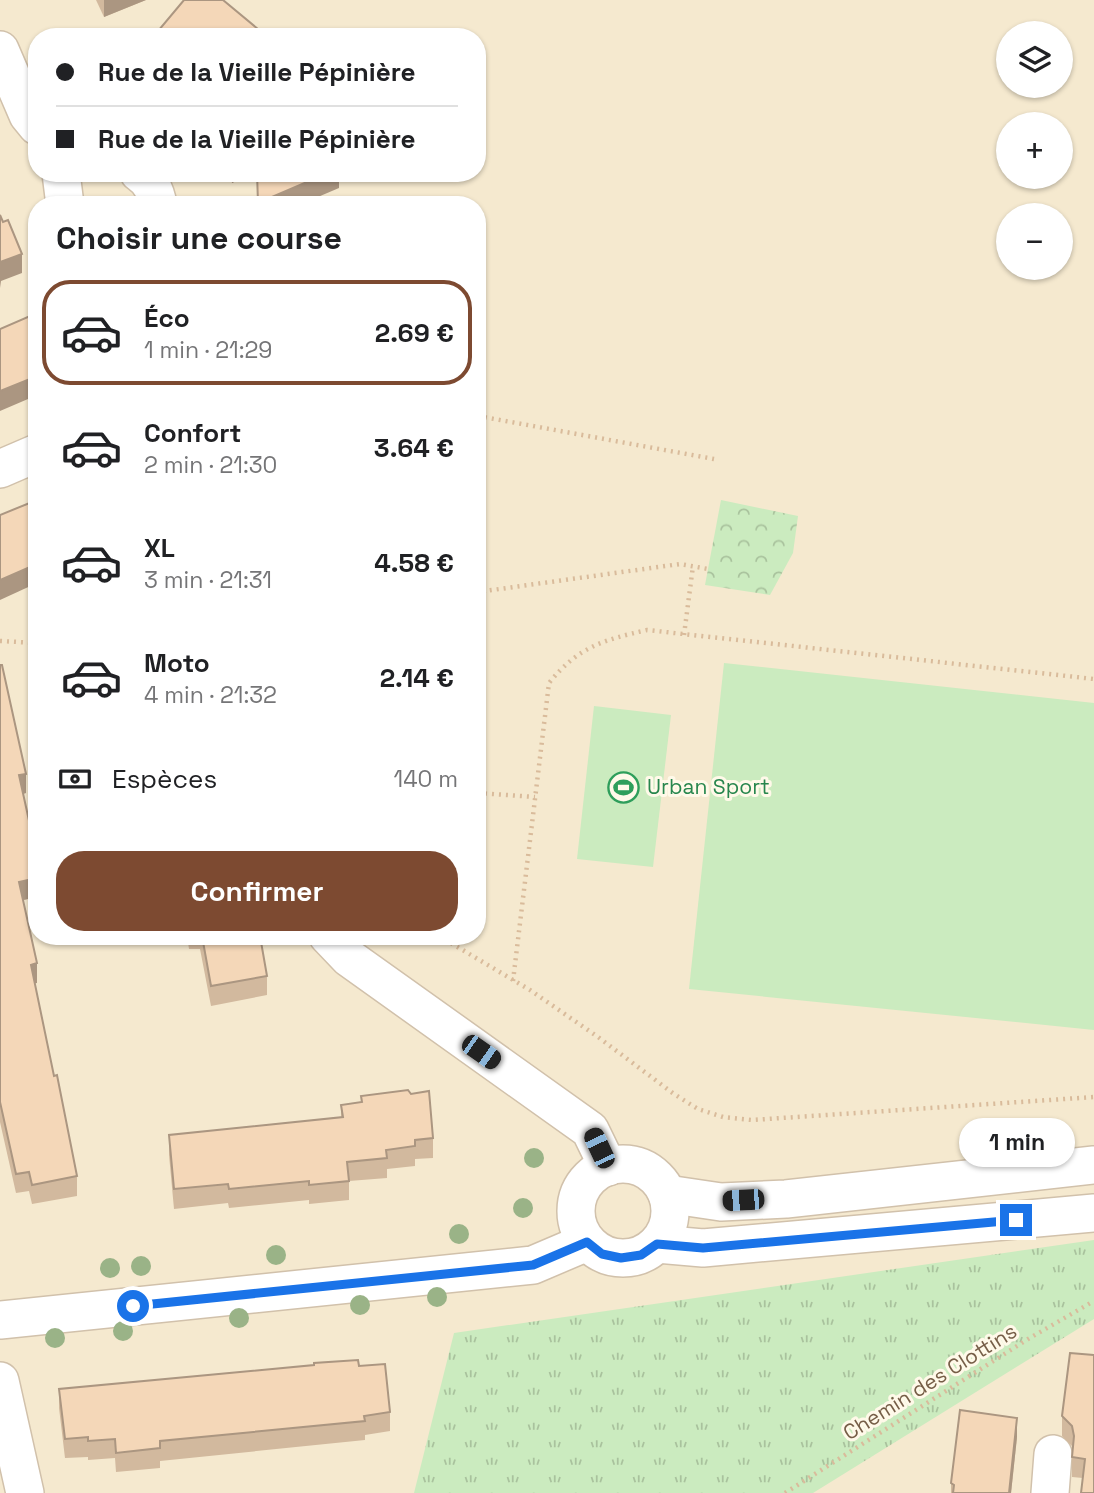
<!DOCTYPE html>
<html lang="fr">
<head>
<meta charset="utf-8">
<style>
	:root { --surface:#fff; --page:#f6f6f6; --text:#202124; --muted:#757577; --line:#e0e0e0; --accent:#7d4a31 }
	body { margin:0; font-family:"Space Grotesk",sans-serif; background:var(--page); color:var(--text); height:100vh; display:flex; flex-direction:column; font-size:26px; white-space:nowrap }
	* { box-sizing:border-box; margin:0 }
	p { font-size:23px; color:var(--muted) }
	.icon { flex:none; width:38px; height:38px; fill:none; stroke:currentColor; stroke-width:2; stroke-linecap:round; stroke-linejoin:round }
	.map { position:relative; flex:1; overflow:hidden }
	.drawer { position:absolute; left:28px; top:196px; width:458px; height:749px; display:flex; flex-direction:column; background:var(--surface); border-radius:28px; box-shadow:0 2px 5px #0004 }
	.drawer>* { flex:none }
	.top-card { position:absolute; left:28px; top:28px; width:458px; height:154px; border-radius:28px; box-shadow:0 2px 5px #0004; display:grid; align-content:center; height:154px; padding:0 28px; background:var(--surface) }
	.controls { position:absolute; left:996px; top:21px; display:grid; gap:14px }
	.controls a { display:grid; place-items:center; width:77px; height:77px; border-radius:50%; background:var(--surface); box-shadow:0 2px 5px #0004; font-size:35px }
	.end { position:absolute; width:32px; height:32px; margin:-16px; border:9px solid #1a73e8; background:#fff; box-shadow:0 0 0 4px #fff }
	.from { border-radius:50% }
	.bubble { position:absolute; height:49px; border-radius:24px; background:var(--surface); box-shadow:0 2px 5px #0004; font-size:23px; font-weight:600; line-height:49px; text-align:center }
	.car { position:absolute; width:21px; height:42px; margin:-21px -10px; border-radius:9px; box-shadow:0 0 5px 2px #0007; background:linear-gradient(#222 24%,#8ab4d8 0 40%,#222 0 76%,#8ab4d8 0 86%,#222 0) }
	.top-card b { display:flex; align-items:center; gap:24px; height:66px; font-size:26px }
	.top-card b+b { border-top:2px solid var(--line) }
	.top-card i { width:18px; height:18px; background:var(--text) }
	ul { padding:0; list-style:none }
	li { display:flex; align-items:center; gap:21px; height:105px; margin:0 14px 10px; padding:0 14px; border:4px solid transparent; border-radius:28px }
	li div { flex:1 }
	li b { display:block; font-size:26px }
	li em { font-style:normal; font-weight:600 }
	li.on { border-color:var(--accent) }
	li>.icon { width:63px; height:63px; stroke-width:1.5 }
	h2 { padding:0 28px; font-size:32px; line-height:84px }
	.pay { display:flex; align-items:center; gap:18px; height:77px; padding:0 28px; font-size:26px }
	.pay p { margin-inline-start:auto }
	.button { display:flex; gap:14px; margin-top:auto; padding:14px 28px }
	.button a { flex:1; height:80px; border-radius:28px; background:var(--accent); color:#fff; font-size:28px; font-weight:600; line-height:80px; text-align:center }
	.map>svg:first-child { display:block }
	.residential { fill:#f5e9cf; fill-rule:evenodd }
	.grass { fill:url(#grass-tufts) }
	.forest { fill:url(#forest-crowns) }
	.garden { fill:#cbebbf }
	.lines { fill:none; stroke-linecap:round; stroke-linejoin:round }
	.minor-casing { stroke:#d1c1ab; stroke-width:40 }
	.path { stroke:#d9bb9b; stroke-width:4.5; stroke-dasharray:2 5; stroke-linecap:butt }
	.minor { stroke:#fff; stroke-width:37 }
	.tree { fill:#9ab387 }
	.wall { fill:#d2b99e }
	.shaded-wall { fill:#ab9681 }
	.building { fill:#f4d7b8; stroke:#ab9681; stroke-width:2 }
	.route { stroke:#1a73e8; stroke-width:9 }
	.labels { text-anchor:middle; stroke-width:6; stroke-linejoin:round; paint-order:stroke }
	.leisure-label { font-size:21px; fill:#27864d; stroke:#fff9e9; text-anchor:start }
	.street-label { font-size:21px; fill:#765e47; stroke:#fff9e9 }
</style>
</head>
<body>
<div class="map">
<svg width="1094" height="1493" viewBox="0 0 1094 1493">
	<defs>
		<pattern id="grass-tufts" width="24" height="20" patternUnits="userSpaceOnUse" patternTransform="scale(1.75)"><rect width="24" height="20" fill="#cbebbf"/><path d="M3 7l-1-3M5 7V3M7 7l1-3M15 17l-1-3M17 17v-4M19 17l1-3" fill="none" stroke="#a9c29d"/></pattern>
		<pattern id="forest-crowns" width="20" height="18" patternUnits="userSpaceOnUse" patternTransform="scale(1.75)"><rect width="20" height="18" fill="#cbebbf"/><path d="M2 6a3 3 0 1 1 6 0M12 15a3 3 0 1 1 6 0" fill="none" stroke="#a9c29d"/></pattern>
	</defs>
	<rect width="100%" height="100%" fill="#fdf6e1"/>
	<path class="residential" d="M 0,0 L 1094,0 L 1094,1493 L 0,1493 ZM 1008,33 L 1060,33 L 1060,86 L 1008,86 ZM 37,37 L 478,37 L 478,173 L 37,173 ZM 1008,124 L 1060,124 L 1060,177 L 1008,177 ZM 37,205 L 478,205 L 478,936 L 37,936 ZM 1008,215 L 1060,215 L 1060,268 L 1008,268 Z"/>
	<path class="grass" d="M 1094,1240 L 1094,1319 L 813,1493 L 414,1493 L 454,1333 Z"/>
	<path class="forest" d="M 721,500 L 798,516 L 793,553 L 770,595 L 705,585 Z"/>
	<g class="garden">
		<path d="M 724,663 L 1094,703 L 1094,1030 L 689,989 Z"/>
		<path d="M 594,706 L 671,715 L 653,867 L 577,859 Z"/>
	</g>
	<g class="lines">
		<defs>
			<g id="minor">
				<path d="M 0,50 L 28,115 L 37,126"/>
				<path d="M 61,173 L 65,205"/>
				<path d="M 139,173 C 150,180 156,192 158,205"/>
				<path d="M 0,469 L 37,453"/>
				<path d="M 328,936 L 349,958 L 590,1130 L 608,1167"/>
				<circle cx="623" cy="1211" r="47"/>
				<path d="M 667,1194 L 721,1202 L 786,1199 L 1094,1165"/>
				<path d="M 657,1244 L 703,1248 L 1094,1213"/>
				<path d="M 0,1320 L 533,1265 L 587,1242"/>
				<path d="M 0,1381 L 25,1493"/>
				<path d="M 1050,1493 L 1053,1454"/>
			</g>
		</defs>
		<use href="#minor" class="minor-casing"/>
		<g class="path">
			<path d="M 478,416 L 714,459"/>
			<path d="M 478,597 L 485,591 L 680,564 L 708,569"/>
			<path d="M 684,635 L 693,566"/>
			<path d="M 0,641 L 37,643"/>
			<path d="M 478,793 L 535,797"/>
			<path d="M 439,936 L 530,990 L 598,1037 L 674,1094 L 698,1109 L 723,1117 L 752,1120 L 1094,1097"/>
			<path d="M 513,981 L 549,683 C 578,647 603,640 647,630 L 1094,679"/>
			<path d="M 785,1493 L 1028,1339 L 1094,1301"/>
		</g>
		<use href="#minor" class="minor"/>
	</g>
	<g class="tree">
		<circle cx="534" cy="1158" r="10"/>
		<circle cx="523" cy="1208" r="10"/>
		<circle cx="459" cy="1234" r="10"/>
		<circle cx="276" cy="1255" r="10"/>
		<circle cx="141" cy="1266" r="10"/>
		<circle cx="110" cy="1268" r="10"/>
		<circle cx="437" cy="1297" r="10"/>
		<circle cx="360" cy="1305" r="10"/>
		<circle cx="239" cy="1318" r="10"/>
		<circle cx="123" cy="1331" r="10"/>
		<circle cx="55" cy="1338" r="10"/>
	</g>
	<g class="wall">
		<path d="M 96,0 L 146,0 L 104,17 Z"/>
		<path d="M 228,173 L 253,173 L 232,183 Z"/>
		<path d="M 0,665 L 26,793 L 23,794 L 37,897 L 23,900 L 37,983 L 35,983 L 54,1076 L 77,1176 L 77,1196 L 32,1204 L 29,1191 L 16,1193 L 0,1122 Z"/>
		<path d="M 187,936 L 260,936 L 267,976 L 267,995 L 211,1006 L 200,949 L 189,949 Z"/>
		<path d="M 361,1096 L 433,1138 L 433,1158 L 415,1159 L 415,1166 L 387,1169 L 387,1178 L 349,1181 L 349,1200 L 309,1204 L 309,1200 L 229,1208 L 228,1203 L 174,1209 L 169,1155 L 169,1135 L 341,1117 L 341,1105 L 361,1103 Z"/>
		<path d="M 1070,1353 L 1094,1493 L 1083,1478 L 1072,1477 L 1072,1446 L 1062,1436 L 1062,1416 Z"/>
		<path d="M 359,1366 L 390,1412 L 390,1431 L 365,1435 L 365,1440 L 160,1461 L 160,1468 L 116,1472 L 115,1458 L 88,1460 L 88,1457 L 65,1458 L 59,1408 L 59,1389 Z"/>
		<path d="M 1017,1437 L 1011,1493 L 951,1493 L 951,1483 Z"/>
	</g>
	<g class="shaded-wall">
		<path d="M 104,0 L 146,0 L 104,17 Z"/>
		<path d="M 258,29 L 258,37 L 251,37 Z"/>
		<path d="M 232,173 L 253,173 L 232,183 Z"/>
		<path d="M 328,173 L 339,173 L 339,188 L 299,205 L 258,205 L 258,203 Z"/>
		<path d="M 22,254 L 22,273 L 1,281 L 0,288 L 0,262 Z"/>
		<path d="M 37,369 L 37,389 L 35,389 L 35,396 L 0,411 L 0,391 Z"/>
		<path d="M 37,564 L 37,583 L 0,600 L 0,580 Z"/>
		<path d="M 26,774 L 26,793 L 19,795 L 19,775 Z"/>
		<path d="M 37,878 L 37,897 L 19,901 L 19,882 Z"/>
		<path d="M 37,963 L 37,983 L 31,984 L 31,965 Z"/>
		<path d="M 1017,1418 L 1017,1437 L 1011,1493 L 1009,1493 Z"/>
	</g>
	<g class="building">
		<path d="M 184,0 L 223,0 L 258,29 L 251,37 L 153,37 Z"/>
		<path d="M 257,173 L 328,173 L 258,203 Z"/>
		<path d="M 0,215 L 3,222 L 8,220 L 22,254 L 0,262 Z"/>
		<path d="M 37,313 L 37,369 L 32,371 L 35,377 L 0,391 L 0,329 Z"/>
		<path d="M 37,500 L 37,564 L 0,580 L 0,515 Z"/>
		<path d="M 0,665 L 2,665 L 26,774 L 19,775 L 37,857 L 37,878 L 19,882 L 37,963 L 31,965 L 54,1076 L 57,1075 L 77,1176 L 32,1185 L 29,1172 L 16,1174 L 0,1102 Z"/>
		<path d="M 202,936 L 260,936 L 267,976 L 211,986 Z"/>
		<path d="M 408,1090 L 411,1094 L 429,1091 L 433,1138 L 415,1140 L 415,1146 L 386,1150 L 387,1158 L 347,1162 L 349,1181 L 309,1185 L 309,1181 L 229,1189 L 228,1184 L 174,1189 L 169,1135 L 343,1117 L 341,1105 L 362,1102 L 361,1096 Z"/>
		<path d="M 1070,1353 L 1094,1355 L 1094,1493 L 1081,1493 L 1085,1459 L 1072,1457 L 1074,1436 L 1072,1426 L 1062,1416 Z"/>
		<path d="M 358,1360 L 359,1366 L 385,1364 L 390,1412 L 364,1416 L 365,1421 L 160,1441 L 160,1448 L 116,1453 L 115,1439 L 88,1441 L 88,1437 L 65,1439 L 59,1389 L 314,1365 L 314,1363 Z"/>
		<path d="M 960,1410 L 1017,1418 L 1009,1493 L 953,1493 L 954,1485 L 951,1483 Z"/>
	</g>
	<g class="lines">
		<path class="route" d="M 133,1306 L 533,1265 L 587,1242 L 602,1254 L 621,1258 L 641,1255 L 657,1244 L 703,1248 L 1016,1220"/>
	</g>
	<defs>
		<symbol id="stadium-ring" viewBox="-11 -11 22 22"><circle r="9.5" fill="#fff9e9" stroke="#2e9e5b" stroke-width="1.5"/><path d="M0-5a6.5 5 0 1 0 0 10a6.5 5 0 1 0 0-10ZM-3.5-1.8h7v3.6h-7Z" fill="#2e9e5b"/></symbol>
	</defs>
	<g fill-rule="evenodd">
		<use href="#stadium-ring" x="606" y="770" width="35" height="35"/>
	</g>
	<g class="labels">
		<g class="leisure-label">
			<text x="647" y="794">Urban Sport</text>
		</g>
		<g class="street-label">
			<text transform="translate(930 1382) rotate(-32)" y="7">Chemin des Clottins</text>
		</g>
	</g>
</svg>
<div class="controls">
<a><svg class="icon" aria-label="layers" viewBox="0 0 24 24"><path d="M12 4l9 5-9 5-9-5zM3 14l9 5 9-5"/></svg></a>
<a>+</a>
<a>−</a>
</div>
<i class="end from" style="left:133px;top:1306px"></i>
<i class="end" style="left:1016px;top:1220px"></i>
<div class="bubble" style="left:959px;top:1118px;width:116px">1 min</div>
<i class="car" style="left:481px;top:1052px;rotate:125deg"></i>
<i class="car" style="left:599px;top:1148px;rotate:335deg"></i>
<i class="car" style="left:743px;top:1200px;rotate:267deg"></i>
<div class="top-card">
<b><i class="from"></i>Rue de la Vieille Pépinière</b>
<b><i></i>Rue de la Vieille Pépinière</b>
</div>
<section class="drawer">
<h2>Choisir une course</h2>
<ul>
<li class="on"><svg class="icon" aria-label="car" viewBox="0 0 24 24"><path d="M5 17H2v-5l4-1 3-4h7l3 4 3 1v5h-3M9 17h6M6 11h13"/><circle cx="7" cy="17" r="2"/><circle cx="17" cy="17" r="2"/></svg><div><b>Éco</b><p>1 min · 21:29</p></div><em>2.69 €</em></li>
<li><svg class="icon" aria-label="car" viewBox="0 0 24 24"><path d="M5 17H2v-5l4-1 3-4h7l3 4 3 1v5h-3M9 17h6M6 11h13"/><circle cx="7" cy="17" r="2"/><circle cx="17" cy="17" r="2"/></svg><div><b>Confort</b><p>2 min · 21:30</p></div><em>3.64 €</em></li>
<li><svg class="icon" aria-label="car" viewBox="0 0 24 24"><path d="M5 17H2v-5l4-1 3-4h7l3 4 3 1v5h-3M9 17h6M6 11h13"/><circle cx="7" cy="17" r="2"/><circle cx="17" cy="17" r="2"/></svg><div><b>XL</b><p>3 min · 21:31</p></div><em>4.58 €</em></li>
<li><svg class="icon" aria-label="car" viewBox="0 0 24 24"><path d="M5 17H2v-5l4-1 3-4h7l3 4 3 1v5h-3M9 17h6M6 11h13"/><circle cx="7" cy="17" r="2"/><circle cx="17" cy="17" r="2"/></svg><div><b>Moto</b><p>4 min · 21:32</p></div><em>2.14 €</em></li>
</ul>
<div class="pay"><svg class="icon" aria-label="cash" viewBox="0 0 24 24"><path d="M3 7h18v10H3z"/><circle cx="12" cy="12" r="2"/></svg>Espèces<p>140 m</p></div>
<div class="button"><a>Confirmer</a></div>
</section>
</div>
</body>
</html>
